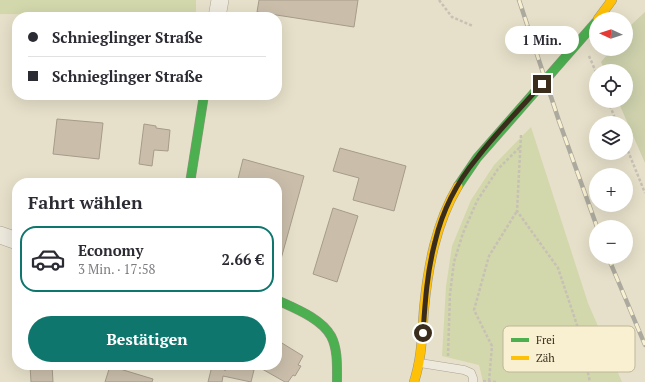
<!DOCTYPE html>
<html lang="de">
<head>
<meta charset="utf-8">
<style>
	:root { --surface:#fff; --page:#f7f7f7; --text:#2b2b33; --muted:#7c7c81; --line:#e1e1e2; --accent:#0f766e }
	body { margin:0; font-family:"PT Serif",serif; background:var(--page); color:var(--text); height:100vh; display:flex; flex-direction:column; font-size:15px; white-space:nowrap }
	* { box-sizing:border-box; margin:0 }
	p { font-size:13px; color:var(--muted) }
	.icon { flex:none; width:22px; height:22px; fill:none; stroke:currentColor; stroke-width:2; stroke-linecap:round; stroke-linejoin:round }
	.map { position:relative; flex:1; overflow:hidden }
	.details { position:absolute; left:12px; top:178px; width:270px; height:192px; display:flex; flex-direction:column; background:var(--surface); border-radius:16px; box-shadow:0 4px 16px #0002 }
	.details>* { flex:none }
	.hud { position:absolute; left:12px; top:12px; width:270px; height:88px; border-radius:16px; box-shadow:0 4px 16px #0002; display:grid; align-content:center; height:88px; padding:0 16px; background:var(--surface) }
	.needle { width:26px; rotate:273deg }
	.fabs { position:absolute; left:589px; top:12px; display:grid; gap:8px }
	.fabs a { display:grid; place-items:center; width:44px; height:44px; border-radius:50%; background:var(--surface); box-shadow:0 4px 16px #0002; font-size:20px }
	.end { position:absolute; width:18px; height:18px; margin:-9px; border:5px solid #3a2d1c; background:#fff; box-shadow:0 0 0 2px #fff }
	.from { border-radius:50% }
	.bubble { position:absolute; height:28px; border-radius:14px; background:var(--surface); box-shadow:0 4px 16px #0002; font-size:13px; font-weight:700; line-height:28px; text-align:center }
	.hud b { display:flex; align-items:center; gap:14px; height:38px; font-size:15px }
	.hud b+b { border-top:1px solid var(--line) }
	.hud i { width:10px; height:10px; background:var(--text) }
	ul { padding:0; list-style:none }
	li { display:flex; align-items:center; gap:12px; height:66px; margin:0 8px 6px; padding:0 8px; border:2px solid transparent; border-radius:16px }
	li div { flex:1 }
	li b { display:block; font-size:15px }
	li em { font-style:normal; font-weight:700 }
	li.active { border-color:var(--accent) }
	li>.icon { width:36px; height:36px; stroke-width:1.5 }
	h2 { padding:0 16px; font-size:18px; line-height:48px }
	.button { display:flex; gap:8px; margin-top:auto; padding:8px 16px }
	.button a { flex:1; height:46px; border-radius:24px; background:var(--accent); color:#fff; font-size:16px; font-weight:700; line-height:46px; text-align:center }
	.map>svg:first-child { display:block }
	.green { fill:#d3d7ac }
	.cemetery { fill:#ced1ac }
	.building { fill:#cabeab; stroke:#a69b8a }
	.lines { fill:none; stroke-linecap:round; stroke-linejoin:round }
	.lane-casing { stroke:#aba494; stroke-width:9 }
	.street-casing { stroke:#aba494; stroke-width:18 }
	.fast-casing { stroke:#9a9484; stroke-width:10 }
	.slow-casing { stroke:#9a9484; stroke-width:10 }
	.path { stroke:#c6c1b4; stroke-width:2.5; stroke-dasharray:3 2; stroke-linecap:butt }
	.lane { stroke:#ede9dd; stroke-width:8 }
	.street { stroke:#ede9dd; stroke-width:17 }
	.fast { stroke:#4caf50; stroke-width:9 }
	.slow { stroke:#ffc107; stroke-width:9 }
	.rail-casing { stroke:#aca99e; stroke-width:4.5 }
	.rail { stroke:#f8f0d0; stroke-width:3; stroke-dasharray:9; stroke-linecap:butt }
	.route { stroke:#3a2d1c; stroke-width:5 }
	.key { fill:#f8f0d0; stroke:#bfb69a; stroke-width:1 }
	.key-label { font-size:11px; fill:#3a2d1c }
</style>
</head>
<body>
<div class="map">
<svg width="645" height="382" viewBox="0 0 645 382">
	<rect width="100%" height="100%" fill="#e6e0ca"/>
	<g class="green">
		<path d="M 0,0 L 196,0 L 196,16 L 0,14 Z"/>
		<path d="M 531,127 L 588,303 L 622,382 L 483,382 L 479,365 L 442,356 L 446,286 L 452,246 L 471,200 L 494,165 Z"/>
	</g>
	<path class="cemetery" d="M 645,12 L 645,163 L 618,101 L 626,101 L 626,71 L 605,71 L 601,62 L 612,49 L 626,49 L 626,32 L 632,24 Z"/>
	<g class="building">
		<path d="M 259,0 L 358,0 L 354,27 L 257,12 Z"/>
		<path d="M 57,119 L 103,123 L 99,159 L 53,154 Z"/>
		<path d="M 144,124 L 156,126 L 156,128 L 170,130 L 168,151 L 154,150 L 152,166 L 139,164 Z"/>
		<path d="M 340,148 L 406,166 L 394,211 L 353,200 L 359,178 L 333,171 Z"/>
		<path d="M 243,159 L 304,176 L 281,259 L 277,258 L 277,183 L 237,183 Z"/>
		<path d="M 333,208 L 358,216 L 337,282 L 313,274 Z"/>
		<path d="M 277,340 L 303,356 L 298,365 L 301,366 L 295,376 L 293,375 L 288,382 L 285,382 L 255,365 L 277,365 Z"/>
		<path d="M 30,365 L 52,365 L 53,382 L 31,382 Z"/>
		<path d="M 226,365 L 233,365 L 254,370 L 251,382 L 223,376 L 222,382 L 208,382 L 212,366 L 225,369 L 225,371 Z"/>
		<path d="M 110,366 L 153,379 L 152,382 L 105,382 Z"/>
	</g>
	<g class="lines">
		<defs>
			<path id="lane" d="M 420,363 L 464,370 L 471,373 L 473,378 L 473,382"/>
			<g id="street">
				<path d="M 217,17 L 220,0"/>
				<path d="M 0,235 L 17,241"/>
			</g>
			<g id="fast">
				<path d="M 190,183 L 204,95"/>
				<path d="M 458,186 L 477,158 L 596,22"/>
				<path d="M 277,300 C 294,308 321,318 331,336 C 338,349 337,367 337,382"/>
			</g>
			<g id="slow">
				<path d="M 598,19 L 612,0"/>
				<path d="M 414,382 C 422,358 422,334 424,309 C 428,266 436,223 458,186"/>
			</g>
		</defs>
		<use href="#lane" class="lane-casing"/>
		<use href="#street" class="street-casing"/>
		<use href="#fast" class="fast-casing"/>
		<use href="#slow" class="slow-casing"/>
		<g class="path">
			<path d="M 439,0 L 452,17 L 473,26"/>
			<path d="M 589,56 L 596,72"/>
			<path d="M 608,101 L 617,123"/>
			<path d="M 521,135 L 517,211 L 558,268 L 578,328 L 590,382"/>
			<path d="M 626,146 L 645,193"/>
			<path d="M 448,356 L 450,294 L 454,262 L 463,233 L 477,201 L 498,169 L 520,147"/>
			<path d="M 483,381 L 497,382"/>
			<path d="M 489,381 L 492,346 L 474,310 L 489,256 L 517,211"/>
		</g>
		<use href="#lane" class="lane"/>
		<use href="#street" class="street"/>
		<use href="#fast" class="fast"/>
		<use href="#slow" class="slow"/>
		<defs>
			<g id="rail">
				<path d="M 519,0 L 559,121 L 597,227"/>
				<path d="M 608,257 L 645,345"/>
			</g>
		</defs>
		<use href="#rail" class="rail-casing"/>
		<use href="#rail" class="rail"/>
	</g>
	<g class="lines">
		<path class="route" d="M 423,333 C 425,303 427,272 435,242 C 442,212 457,182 477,158 C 497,132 520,109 542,84"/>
	</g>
	<rect x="503" y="326" width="132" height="46" rx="6" class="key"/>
	<rect x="511" y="338" width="18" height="4" fill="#4caf50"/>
	<rect x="511" y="356" width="18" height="4" fill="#ffc107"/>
	<g class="key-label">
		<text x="536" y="344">Frei</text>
		<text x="536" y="362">Zäh</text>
	</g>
</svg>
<div class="fabs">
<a><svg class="needle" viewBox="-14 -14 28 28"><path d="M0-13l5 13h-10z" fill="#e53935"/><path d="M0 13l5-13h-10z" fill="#7c7c81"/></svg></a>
<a><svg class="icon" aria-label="locate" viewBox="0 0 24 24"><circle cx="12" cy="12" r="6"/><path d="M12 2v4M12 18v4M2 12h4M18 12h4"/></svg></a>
<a><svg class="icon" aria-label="layers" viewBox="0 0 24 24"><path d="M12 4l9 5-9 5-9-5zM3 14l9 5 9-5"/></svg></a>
<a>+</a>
<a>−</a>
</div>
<i class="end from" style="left:423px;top:333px"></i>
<i class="end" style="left:542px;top:84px"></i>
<div class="bubble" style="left:505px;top:26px;width:74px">1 Min.</div>
<div class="hud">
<b><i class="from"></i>Schnieglinger Straße</b>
<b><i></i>Schnieglinger Straße</b>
</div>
<section class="details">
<h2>Fahrt wählen</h2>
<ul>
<li class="active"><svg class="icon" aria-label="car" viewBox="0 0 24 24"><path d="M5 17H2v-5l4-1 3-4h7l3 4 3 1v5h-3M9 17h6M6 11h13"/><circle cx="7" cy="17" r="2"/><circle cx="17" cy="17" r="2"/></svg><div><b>Economy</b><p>3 Min. · 17:58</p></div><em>2.66 €</em></li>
</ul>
<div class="button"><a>Bestätigen</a></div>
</section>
</div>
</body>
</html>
